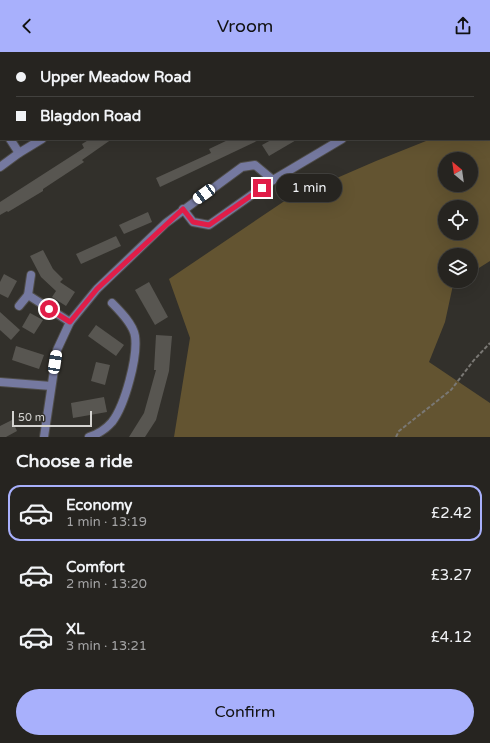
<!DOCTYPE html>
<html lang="en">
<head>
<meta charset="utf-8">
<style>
	:root { --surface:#262420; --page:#2e2c29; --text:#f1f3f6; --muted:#a4a4a5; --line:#42413e; --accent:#a8b0fc }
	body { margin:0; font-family:"Varela Round",sans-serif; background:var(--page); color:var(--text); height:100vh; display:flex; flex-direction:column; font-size:15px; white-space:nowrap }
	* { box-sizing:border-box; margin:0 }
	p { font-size:13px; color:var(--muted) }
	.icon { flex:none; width:22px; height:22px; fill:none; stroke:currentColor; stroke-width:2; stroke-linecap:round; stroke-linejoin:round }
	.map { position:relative; height:385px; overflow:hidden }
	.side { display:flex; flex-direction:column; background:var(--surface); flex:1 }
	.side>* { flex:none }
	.banner { position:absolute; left:0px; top:0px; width:490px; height:88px; box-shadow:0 4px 16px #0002,0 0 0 1px var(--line); display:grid; align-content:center; height:88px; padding:0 16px; background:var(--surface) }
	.needle { width:26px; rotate:331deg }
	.fabs { position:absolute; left:438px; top:100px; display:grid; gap:8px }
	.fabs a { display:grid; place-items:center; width:40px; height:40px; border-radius:50%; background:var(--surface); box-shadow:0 4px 16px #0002,0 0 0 1px var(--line); font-size:20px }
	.scale { position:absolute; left:12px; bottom:10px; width:80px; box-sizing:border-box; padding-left:4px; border:2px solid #d4d3d0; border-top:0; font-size:11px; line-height:14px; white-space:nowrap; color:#d4d3d0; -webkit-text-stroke:3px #32302b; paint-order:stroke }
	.end { position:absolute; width:18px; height:18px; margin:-9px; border:5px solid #e11d48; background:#fff; box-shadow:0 0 0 2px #fff }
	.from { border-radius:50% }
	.bubble { position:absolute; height:28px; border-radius:14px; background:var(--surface); box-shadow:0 4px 16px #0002,0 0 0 1px var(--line); font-size:13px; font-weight:600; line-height:28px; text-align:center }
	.car { position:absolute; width:12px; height:24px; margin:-12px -6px; border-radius:5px; box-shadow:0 0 3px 1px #0007; background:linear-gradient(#fff 24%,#345 0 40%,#fff 0 76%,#345 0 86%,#fff 0) }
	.banner b { display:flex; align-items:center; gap:14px; height:38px; font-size:15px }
	.banner b+b { border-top:1px solid var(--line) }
	.banner i { width:10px; height:10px; background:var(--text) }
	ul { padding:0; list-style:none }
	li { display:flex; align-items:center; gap:12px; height:56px; margin:0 8px 6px; padding:0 8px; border:2px solid transparent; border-radius:12px }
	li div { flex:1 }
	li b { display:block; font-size:15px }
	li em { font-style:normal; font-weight:600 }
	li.current { border-color:var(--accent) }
	li>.icon { width:36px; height:36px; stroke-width:1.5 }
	h2 { padding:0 16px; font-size:18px; line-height:48px }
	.primary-button { display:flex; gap:8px; margin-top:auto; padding:8px 16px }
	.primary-button a { flex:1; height:46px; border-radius:24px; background:var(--accent); color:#111; font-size:16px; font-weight:600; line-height:46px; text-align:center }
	header { display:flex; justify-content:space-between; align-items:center; height:52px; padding:0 16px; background:var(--accent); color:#111; font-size:18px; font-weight:600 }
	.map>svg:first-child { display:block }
	.green { fill:#635431; fill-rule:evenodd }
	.building { fill:#585651 }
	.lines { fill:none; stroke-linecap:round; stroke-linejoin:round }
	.minor-casing { stroke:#4f4d49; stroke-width:10 }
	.path { stroke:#7a7874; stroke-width:2; stroke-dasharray:4 2; stroke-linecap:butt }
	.minor { stroke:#7579a0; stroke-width:8 }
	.route { stroke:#e11d48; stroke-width:5 }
</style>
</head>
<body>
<header><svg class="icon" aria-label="back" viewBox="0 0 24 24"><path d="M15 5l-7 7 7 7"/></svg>Vroom<svg class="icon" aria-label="share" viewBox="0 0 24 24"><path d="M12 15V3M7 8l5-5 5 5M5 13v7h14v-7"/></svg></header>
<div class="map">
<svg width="490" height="385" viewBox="0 0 490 385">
	<rect width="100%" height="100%" fill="#32302b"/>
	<path class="green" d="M 490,63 L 490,209 L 471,221 L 471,203 L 445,203 L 445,229 L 459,229 L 453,233 L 445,270 L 429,310 L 490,351 L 490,385 L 174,385 L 190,286 L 169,227 L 286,148 L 376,109 L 431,87 L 489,87 ZM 445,107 L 471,107 L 471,133 L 445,133 ZM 445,155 L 471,155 L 471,181 L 445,181 Z"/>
	<g class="building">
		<path d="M 90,87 L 112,87 L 82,108 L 84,110 L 43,137 L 43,139 L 8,160 L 7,159 L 0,163 L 0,150 L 84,96 L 82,92 Z"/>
		<path d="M 230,87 L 261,87 L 160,135 L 156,126 L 211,101 L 209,97 Z"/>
		<path d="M 273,87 L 298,87 L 269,104 L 262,93 Z"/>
		<path d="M 148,160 L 152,170 L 124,182 L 119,173 Z"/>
		<path d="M 116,184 L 121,194 L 81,212 L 76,202 Z"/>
		<path d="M 43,198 L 53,217 L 63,227 L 60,230 L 75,240 L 66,254 L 52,245 L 56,239 L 41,225 L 30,204 Z"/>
		<path d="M 4,222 L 17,229 L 8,246 L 0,242 L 0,230 Z"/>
		<path d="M 149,230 L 168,265 L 155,273 L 135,238 Z"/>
		<path d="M 0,260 L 20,278 L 11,288 L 0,278 Z"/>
		<path d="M 30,261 L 43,268 L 34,282 L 22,275 Z"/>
		<path d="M 96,273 L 124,293 L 116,304 L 88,284 Z"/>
		<path d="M 156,283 L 172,284 L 169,319 L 156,368 L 145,385 L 129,385 L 144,361 L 156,318 L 154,318 Z"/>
		<path d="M 16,294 L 44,303 L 39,317 L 12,308 Z"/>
		<path d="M 96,310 L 110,313 L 105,333 L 91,329 Z"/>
		<path d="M 104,345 L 107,360 L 73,366 L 71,351 Z"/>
		<path d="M 12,368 L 17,379 L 6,385 L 0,385 L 0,374 Z"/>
	</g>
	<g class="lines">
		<defs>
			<g id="minor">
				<path d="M 181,1 L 183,0"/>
				<path d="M 376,1 L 378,0"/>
				<path d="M 489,20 L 490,20"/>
				<path d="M 0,71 L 1,73"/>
				<path d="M 10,87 L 19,101 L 42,87"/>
				<path d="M 0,115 L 19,101"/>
				<path d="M 183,157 L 193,170 L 209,173 L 273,128"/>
				<path d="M 31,223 L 28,243 L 70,270"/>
				<path d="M 19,254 L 28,243"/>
				<path d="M 0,330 L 51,334"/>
				<path d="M 44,385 L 57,298 L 70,270 L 97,237 L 166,171 L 242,115 L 255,113 L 273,128 L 342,87"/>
				<path d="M 89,385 C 98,382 106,377 112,370 C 125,353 138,305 135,284 C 133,272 120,259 112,251"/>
			</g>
		</defs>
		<use href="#minor" class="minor-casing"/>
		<path class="path" d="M 396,385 L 399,379 L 451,338 L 474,308 L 490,291"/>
		<use href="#minor" class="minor"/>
	</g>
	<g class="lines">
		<path class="route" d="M 49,257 L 70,270 L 97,237 L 183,157 L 193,170 L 209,173 L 262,136"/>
	</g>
</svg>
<div class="fabs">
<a><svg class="needle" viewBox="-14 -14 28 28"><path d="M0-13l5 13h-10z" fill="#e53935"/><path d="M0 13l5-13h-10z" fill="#a4a4a5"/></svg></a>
<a><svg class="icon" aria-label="locate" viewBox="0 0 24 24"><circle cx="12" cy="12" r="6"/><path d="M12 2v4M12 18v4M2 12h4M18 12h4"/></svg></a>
<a><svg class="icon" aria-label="layers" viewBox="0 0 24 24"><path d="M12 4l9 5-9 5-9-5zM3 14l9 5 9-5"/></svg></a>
</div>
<div class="scale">50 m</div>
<i class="end from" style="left:49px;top:257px"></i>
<i class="end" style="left:262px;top:136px"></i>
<div class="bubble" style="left:276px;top:122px;width:66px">1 min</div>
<i class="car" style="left:204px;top:142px;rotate:234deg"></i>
<i class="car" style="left:55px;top:310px;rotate:9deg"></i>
<div class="banner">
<b><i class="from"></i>Upper Meadow Road</b>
<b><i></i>Blagdon Road</b>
</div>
</div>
<section class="side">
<h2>Choose a ride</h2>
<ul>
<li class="current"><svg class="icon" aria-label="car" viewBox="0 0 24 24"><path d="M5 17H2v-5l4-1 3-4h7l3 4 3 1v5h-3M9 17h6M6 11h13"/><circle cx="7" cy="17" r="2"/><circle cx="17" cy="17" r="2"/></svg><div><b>Economy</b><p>1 min · 13:19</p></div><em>£2.42</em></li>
<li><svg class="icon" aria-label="car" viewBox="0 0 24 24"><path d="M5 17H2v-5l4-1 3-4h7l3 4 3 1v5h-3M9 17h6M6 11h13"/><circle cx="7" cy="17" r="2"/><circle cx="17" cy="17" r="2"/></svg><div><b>Comfort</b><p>2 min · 13:20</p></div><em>£3.27</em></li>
<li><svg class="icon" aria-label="car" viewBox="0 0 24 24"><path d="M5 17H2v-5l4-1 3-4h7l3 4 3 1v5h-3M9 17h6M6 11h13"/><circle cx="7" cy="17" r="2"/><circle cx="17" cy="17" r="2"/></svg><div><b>XL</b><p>3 min · 13:21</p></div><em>£4.12</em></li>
</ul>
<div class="primary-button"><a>Confirm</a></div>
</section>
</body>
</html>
